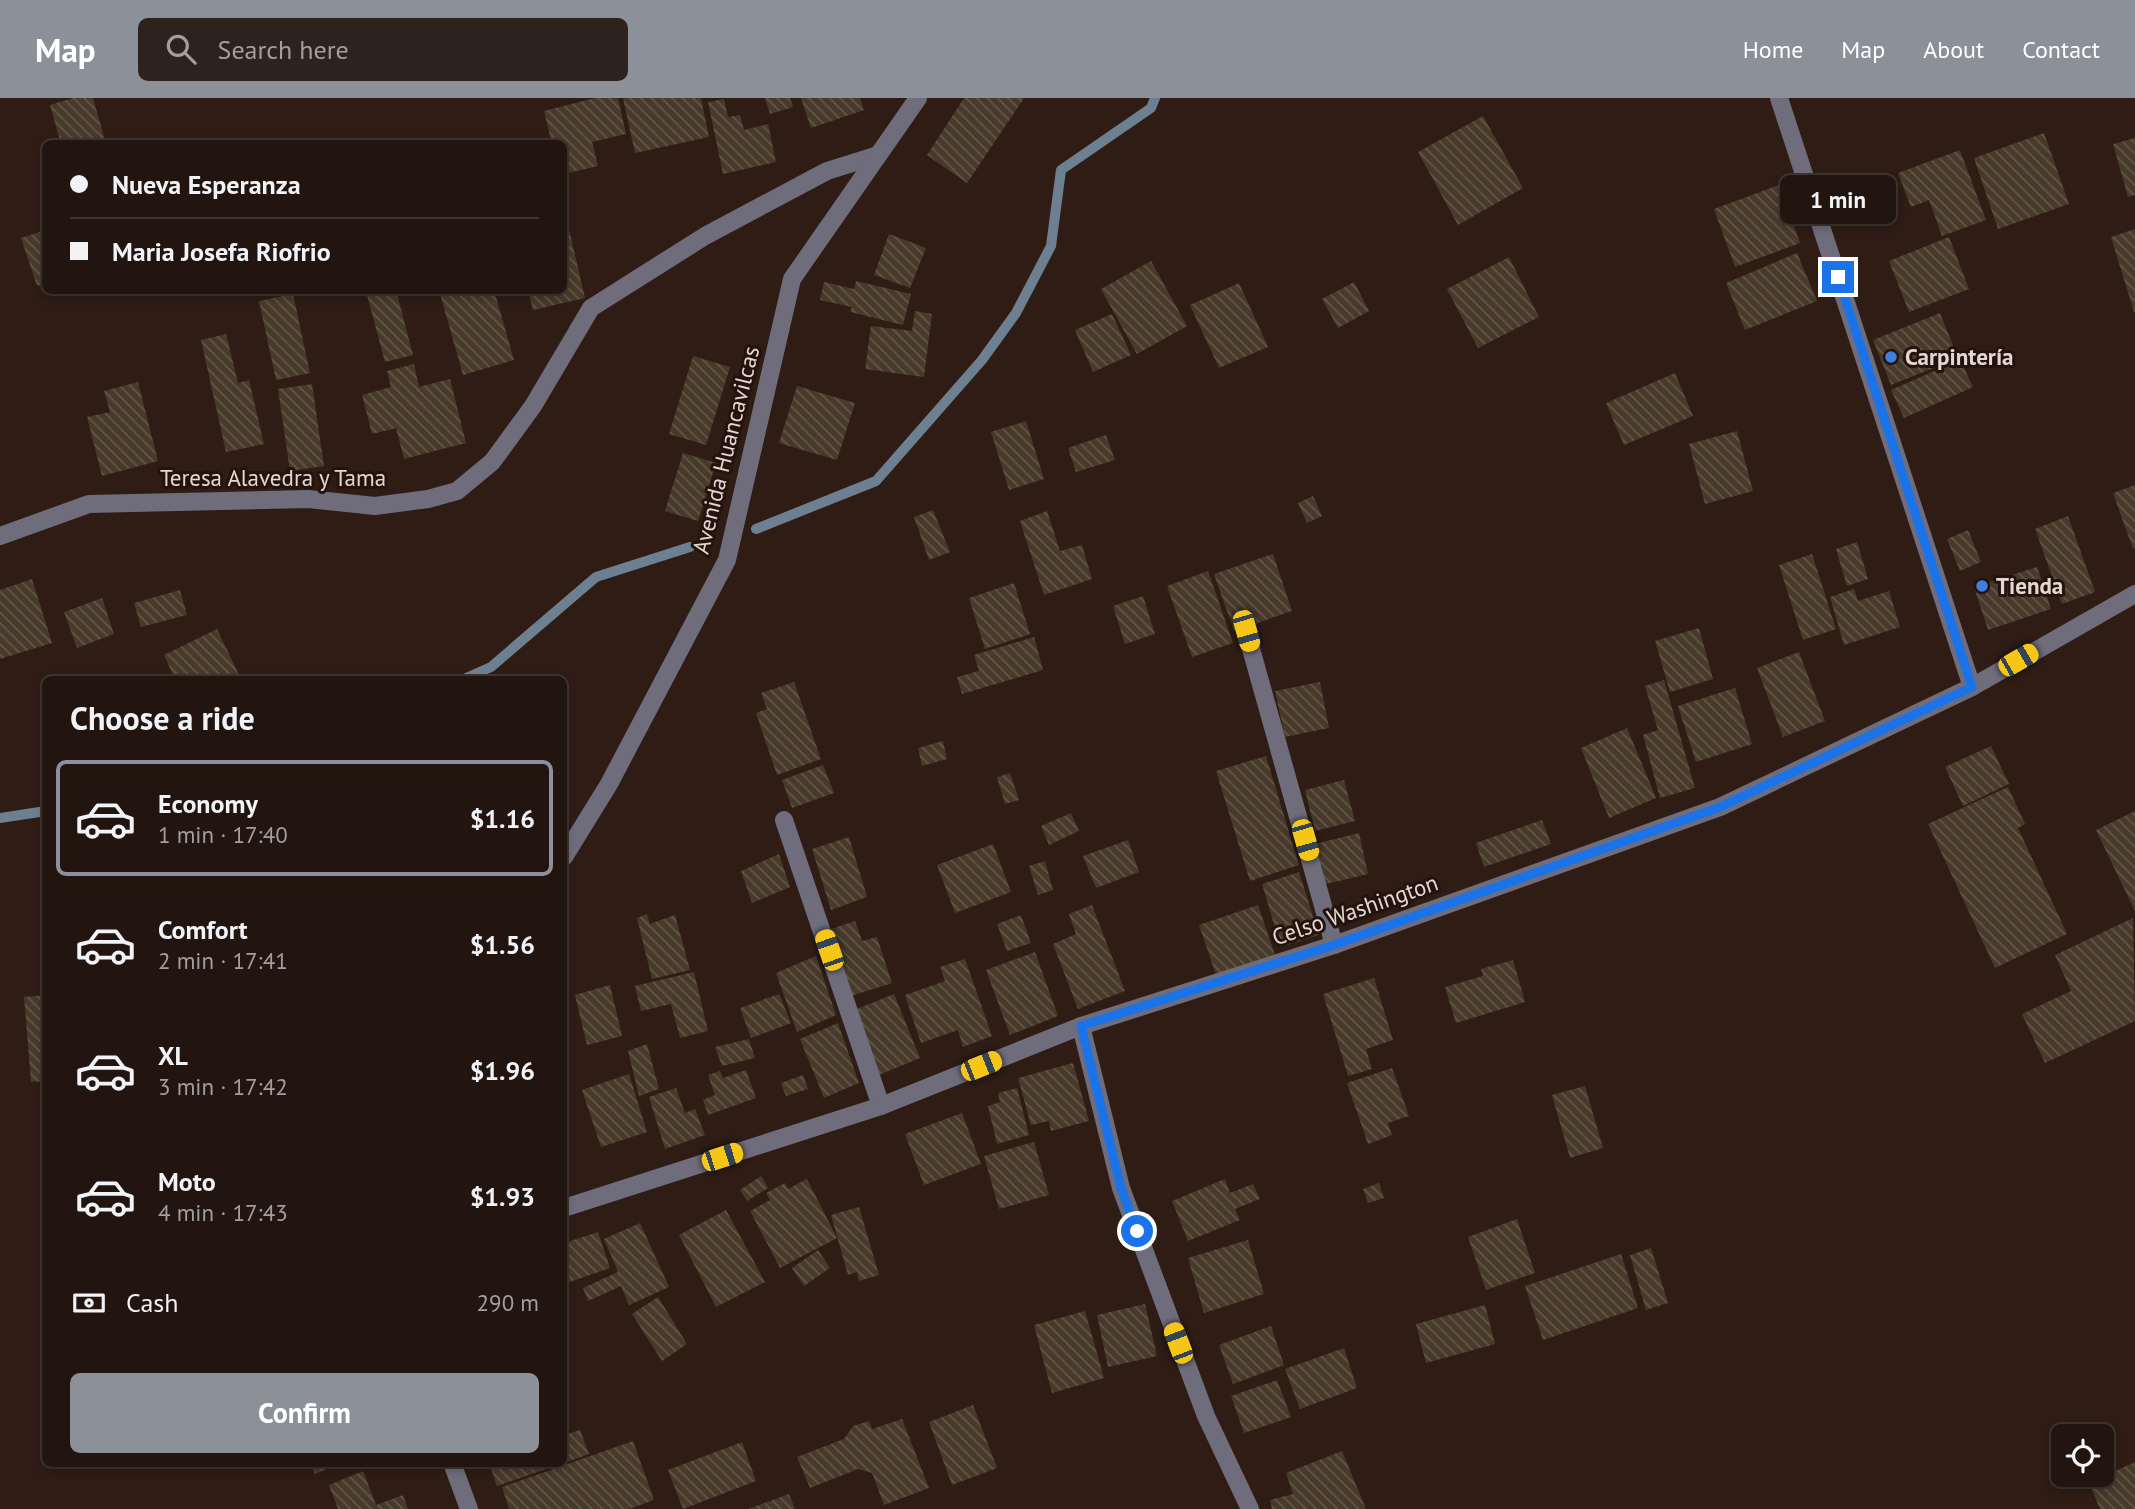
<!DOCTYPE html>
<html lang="en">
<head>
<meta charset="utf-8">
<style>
	:root { --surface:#221510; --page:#2e221e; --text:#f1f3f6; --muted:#a29f9f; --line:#3f3430; --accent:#8c9099 }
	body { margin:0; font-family:"PT Sans",sans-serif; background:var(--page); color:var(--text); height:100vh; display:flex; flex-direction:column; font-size:26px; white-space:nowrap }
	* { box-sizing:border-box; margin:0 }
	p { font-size:23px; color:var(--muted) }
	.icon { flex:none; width:38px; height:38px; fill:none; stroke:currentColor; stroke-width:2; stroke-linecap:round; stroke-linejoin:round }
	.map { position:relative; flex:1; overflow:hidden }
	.drawer { position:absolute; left:42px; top:578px; width:525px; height:791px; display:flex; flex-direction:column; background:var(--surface); border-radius:10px; box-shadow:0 4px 10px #0003,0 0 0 2px var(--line) }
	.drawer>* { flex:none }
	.top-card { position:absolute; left:42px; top:42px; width:525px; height:154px; border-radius:10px; box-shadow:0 4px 10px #0003,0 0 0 2px var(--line); display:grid; align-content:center; height:154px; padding:0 28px; background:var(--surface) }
	.buttons { position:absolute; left:2051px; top:1326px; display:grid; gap:14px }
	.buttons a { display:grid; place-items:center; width:63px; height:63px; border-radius:10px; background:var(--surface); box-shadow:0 4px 10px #0003,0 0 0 2px var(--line); font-size:35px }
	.end { position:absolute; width:32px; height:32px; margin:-16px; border:9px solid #1a73e8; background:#fff; box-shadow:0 0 0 4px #fff }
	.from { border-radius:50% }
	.bubble { position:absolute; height:49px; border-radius:10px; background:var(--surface); box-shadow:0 4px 10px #0003,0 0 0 2px var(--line); font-size:23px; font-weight:700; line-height:49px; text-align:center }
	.car { position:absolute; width:21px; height:42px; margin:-21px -10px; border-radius:9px; box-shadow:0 0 5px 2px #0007; background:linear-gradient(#f5c518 24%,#345 0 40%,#f5c518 0 76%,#345 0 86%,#f5c518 0) }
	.top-card b { display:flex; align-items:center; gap:24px; height:66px; font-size:26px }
	.top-card b+b { border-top:2px solid var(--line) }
	.top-card i { width:18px; height:18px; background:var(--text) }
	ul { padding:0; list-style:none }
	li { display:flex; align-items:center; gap:21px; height:116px; margin:0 14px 10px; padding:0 14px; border:4px solid transparent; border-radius:10px }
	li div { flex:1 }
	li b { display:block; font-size:26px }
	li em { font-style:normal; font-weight:700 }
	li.current { border-color:var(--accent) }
	li>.icon { width:63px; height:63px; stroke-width:1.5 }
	h2 { padding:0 28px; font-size:32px; line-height:84px }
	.pay { display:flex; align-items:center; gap:18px; height:77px; padding:0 28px; font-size:26px }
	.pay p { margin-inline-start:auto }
	.action { display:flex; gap:14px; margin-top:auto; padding:14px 28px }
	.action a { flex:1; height:80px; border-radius:10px; background:var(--accent); color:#fff; font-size:28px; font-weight:700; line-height:80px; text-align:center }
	header { display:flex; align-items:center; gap:42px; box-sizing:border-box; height:98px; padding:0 35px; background:var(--accent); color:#fff }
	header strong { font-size:33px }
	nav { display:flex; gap:38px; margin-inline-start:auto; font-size:24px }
	.search { width:490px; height:63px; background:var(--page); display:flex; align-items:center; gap:18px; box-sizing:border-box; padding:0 24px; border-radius:10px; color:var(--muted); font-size:26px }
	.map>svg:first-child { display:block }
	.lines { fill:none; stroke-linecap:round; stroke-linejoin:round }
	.stream { stroke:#6d8091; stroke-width:10 }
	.building { fill:url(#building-back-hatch) }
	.minor { stroke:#6f6c7c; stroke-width:18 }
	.route { stroke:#1a73e8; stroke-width:9 }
	.shop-dot { fill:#3f7fe0; stroke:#24130c; stroke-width:2.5 }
	.labels { text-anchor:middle; stroke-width:6; stroke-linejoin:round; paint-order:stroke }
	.poi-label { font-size:23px; font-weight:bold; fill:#e3d7d1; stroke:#24130c; text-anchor:start }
	.street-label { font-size:23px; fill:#e3d7d1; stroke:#24130c }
</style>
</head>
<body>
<header>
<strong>Map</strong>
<div class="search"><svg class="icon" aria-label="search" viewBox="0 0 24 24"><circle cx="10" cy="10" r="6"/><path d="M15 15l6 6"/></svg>Search here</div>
<nav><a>Home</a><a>Map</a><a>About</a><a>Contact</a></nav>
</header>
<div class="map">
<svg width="2135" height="1411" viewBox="0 0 2135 1411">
	<defs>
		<pattern id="building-back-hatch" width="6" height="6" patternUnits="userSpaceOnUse" patternTransform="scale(1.75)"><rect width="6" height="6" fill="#483a2b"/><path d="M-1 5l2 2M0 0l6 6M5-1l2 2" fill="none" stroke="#625649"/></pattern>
	</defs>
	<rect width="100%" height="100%" fill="#2e1c15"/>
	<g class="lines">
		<g class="stream">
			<path d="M 756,431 L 876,383 L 982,262 L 1016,215 L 1051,148 L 1061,72 L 1151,10 L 1155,0"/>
			<path d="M 464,581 L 491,569 L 596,479 L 690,449"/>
			<path d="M 0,720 L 46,713"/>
		</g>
	</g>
	<g class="building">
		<path d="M 73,0 L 93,0 L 106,46 L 61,46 L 50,7 Z"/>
		<path d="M 595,0 L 618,0 L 626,36 L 592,44 L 598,68 L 564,76 L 564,46 L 552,46 L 544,13 Z"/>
		<path d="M 623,0 L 701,0 L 709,39 L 635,55 Z"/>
		<path d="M 765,0 L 790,0 L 793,9 L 770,16 Z"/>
		<path d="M 801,0 L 860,0 L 864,12 L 811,30 Z"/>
		<path d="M 964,0 L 1024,0 L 967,85 L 927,57 Z"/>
		<path d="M 724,1 L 728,19 L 740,17 L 744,32 L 768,26 L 776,64 L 723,76 L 708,4 Z"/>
		<path d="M 1483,18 L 1523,90 L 1458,127 L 1418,54 Z"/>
		<path d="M 2044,35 L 2069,106 L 1998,131 L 1974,60 Z"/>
		<path d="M 2135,40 L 2135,97 L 2128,99 L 2113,46 Z"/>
		<path d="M 1960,52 L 1986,122 L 1942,138 L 1929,102 L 1911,109 L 1898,75 Z"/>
		<path d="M 1779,87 L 1800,145 L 1735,169 L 1714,111 Z"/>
		<path d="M 565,114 L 585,200 L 533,212 L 528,192 L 564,192 Z"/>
		<path d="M 2135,131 L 2135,214 L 2134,214 L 2111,139 Z"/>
		<path d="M 46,132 L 46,186 L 37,188 L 21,140 Z"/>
		<path d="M 889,136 L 926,150 L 910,190 L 874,177 Z"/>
		<path d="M 1949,139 L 1969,191 L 1909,214 L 1889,163 Z"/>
		<path d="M 1797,155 L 1817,203 L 1745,232 L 1726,185 Z"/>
		<path d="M 1509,159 L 1539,219 L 1478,250 L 1447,191 Z"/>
		<path d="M 1151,163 L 1187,228 L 1137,256 L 1101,191 Z"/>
		<path d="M 856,183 L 911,196 L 903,227 L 850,214 L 852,209 L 820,202 L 824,184 L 854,191 Z"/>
		<path d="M 1354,184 L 1369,213 L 1338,230 L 1322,201 Z"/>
		<path d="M 1239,185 L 1268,249 L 1219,270 L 1190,207 Z"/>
		<path d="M 383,192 L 396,192 L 413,257 L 385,264 L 367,197 Z"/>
		<path d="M 439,192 L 494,192 L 514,262 L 463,277 Z"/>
		<path d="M 293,196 L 310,275 L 276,282 L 259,203 Z"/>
		<path d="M 915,213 L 932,216 L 924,279 L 865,271 L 871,228 L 912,233 Z"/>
		<path d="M 1940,215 L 1958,260 L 1891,287 L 1873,242 Z"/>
		<path d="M 1112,216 L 1131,257 L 1093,274 L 1075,232 Z"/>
		<path d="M 226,236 L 238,285 L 249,282 L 264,346 L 226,354 L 201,242 Z"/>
		<path d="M 693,258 L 730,269 L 706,347 L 669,336 Z"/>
		<path d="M 1960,262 L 1973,289 L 1904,320 L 1891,292 Z"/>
		<path d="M 414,266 L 419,289 L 450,281 L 466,345 L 404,361 L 396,330 L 372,336 L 362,297 L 391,289 L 387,273 Z"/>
		<path d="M 1675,275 L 1693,318 L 1624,347 L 1606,305 Z"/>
		<path d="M 138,284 L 158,363 L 102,378 L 87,319 L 110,314 L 104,293 Z"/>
		<path d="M 312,286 L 324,368 L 290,373 L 278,291 Z"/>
		<path d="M 797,288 L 855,305 L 837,362 L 779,345 Z"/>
		<path d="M 1026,323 L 1044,381 L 1009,392 L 991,334 Z"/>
		<path d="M 1737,333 L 1753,393 L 1705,406 L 1689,346 Z"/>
		<path d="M 1106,337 L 1115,362 L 1076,374 L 1068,350 Z"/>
		<path d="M 683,355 L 716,365 L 698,423 L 665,413 Z"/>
		<path d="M 2135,387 L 2135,450 L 2133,451 L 2113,395 Z"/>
		<path d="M 1313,398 L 1322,418 L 1307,425 L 1298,405 Z"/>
		<path d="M 933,412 L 950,454 L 929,462 L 914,419 Z"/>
		<path d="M 1047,413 L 1060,453 L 1082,447 L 1092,481 L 1044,497 L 1020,423 Z"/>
		<path d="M 2068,418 L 2095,494 L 2062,506 L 2035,431 Z"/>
		<path d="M 1968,432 L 1981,464 L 1960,473 L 1947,441 Z"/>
		<path d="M 1857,444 L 1868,481 L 1847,488 L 1836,451 Z"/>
		<path d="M 1273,456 L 1292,513 L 1234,533 L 1214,476 Z"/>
		<path d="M 1812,456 L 1836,531 L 1803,542 L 1779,467 Z"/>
		<path d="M 2037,469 L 2051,511 L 1988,532 L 1974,489 Z"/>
		<path d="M 1208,473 L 1233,545 L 1192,559 L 1167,488 Z"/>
		<path d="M 32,481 L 52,545 L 0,561 L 0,492 Z"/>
		<path d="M 1014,485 L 1030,536 L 985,551 L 969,500 Z"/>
		<path d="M 1854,491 L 1858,503 L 1889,493 L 1900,529 L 1844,547 L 1830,499 Z"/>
		<path d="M 180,492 L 187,517 L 141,529 L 134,505 Z"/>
		<path d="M 1143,498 L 1155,536 L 1125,546 L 1113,508 Z"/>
		<path d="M 102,500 L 114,536 L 77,550 L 64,514 Z"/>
		<path d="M 1699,530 L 1713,581 L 1670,594 L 1655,543 Z"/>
		<path d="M 217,531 L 241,581 L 175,581 L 164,557 Z"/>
		<path d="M 1034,539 L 1043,572 L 962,596 L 957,579 L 979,573 L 974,557 Z"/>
		<path d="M 1799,554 L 1825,623 L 1783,639 L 1757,570 Z"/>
		<path d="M 1664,582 L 1695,690 L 1660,700 L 1643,637 L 1658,632 L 1645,588 Z"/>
		<path d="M 794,584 L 821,661 L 777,677 L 756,615 L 767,611 L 761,595 Z"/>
		<path d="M 1320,584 L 1329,630 L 1285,639 L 1275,593 Z"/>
		<path d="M 1735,590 L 1752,646 L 1696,664 L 1678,608 Z"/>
		<path d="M 1627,630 L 1656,700 L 1609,720 L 1581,650 Z"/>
		<path d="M 943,643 L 947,661 L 922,668 L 918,650 Z"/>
		<path d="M 1991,648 L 2009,686 L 1963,708 L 1945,669 Z"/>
		<path d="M 1266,658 L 1299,767 L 1250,783 L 1216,673 Z"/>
		<path d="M 823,667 L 834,695 L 792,710 L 782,682 Z"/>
		<path d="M 1010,675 L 1019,702 L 1005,706 L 997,679 Z"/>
		<path d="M 1344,682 L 1355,723 L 1315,733 L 1305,692 Z"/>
		<path d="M 2008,689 L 2025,726 L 2018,730 L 2067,836 L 1995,870 L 1928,726 Z"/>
		<path d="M 2135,713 L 2135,813 L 2096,732 Z"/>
		<path d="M 1071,715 L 1079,733 L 1049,747 L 1041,728 Z"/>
		<path d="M 1542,722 L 1551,746 L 1484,769 L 1476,745 Z"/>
		<path d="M 1359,735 L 1368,776 L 1326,786 L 1315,746 Z"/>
		<path d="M 849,739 L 867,799 L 831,812 L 812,751 Z"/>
		<path d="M 1128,742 L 1139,774 L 1096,790 L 1083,758 Z"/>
		<path d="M 993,746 L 1011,794 L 955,815 L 937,767 Z"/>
		<path d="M 779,756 L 790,789 L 752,805 L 741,773 Z"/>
		<path d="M 1045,763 L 1053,792 L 1038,797 L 1029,768 Z"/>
		<path d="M 1299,774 L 1319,837 L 1281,849 L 1262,786 Z"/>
		<path d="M 1092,807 L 1125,893 L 1078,911 L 1053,846 L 1076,836 L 1069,816 Z"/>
		<path d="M 1258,807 L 1275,857 L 1216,877 L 1199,827 Z"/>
		<path d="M 647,816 L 650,826 L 675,817 L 690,872 L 652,881 L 637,820 Z"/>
		<path d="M 1021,817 L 1031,845 L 1007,853 L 997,826 Z"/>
		<path d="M 2133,820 L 2135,923 L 2045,965 L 2022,916 L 2071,893 L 2055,857 Z"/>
		<path d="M 855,823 L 862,843 L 877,839 L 892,885 L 848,899 L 828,832 Z"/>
		<path d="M 1035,854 L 1058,918 L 1010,937 L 986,872 Z"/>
		<path d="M 816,858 L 836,917 L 797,934 L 776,875 Z"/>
		<path d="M 965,861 L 992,938 L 963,949 L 958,932 L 921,945 L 905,897 L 945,883 L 940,869 Z"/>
		<path d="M 1513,862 L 1525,904 L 1456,925 L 1445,889 L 1483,878 L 1481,871 Z"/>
		<path d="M 694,874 L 708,933 L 680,940 L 671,906 L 641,913 L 635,888 Z"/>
		<path d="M 1374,880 L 1393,942 L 1366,951 L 1372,971 L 1348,978 L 1323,896 Z"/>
		<path d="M 610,887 L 622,938 L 587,947 L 575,897 Z"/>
		<path d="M 779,896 L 791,925 L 751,940 L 740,910 Z"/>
		<path d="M 894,896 L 920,960 L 879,977 L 852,913 Z"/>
		<path d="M 46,897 L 46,983 L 31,984 L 24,899 Z"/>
		<path d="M 838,925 L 859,985 L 824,1000 L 800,941 Z"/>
		<path d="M 749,941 L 755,960 L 722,968 L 715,949 Z"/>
		<path d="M 647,946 L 659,991 L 639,998 L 628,953 Z"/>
		<path d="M 1073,965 L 1089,1023 L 1051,1033 L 1049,1023 L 1031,1027 L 1018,980 Z"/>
		<path d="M 1392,970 L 1409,1018 L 1388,1025 L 1392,1037 L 1368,1046 L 1347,985 Z"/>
		<path d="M 746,972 L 756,1000 L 708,1017 L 703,1002 L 715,997 L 708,977 L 720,973 L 723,980 Z"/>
		<path d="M 629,976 L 647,1034 L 601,1049 L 582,992 Z"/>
		<path d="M 803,977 L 808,991 L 786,998 L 781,985 Z"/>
		<path d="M 1585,988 L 1603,1050 L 1570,1060 L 1552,997 Z"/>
		<path d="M 676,990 L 685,1015 L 695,1011 L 705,1037 L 665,1051 L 649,999 Z"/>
		<path d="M 1017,990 L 1029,1037 L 997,1046 L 988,1008 L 1000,1004 L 998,995 Z"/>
		<path d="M 962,1015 L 981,1066 L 924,1087 L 905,1036 Z"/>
		<path d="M 1034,1044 L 1049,1097 L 999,1111 L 984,1058 Z"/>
		<path d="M 761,1078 L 768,1090 L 747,1103 L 740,1092 Z"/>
		<path d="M 807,1081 L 837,1140 L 780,1170 L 750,1113 L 770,1102 L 766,1095 L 785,1085 L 788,1091 Z"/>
		<path d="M 1225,1081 L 1230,1095 L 1253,1086 L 1260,1101 L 1235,1111 L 1240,1122 L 1188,1143 L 1172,1103 Z"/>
		<path d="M 1379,1085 L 1384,1100 L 1368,1105 L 1363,1091 Z"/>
		<path d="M 859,1109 L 879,1177 L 859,1183 L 857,1174 L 848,1177 L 831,1117 Z"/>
		<path d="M 726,1112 L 765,1184 L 716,1209 L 679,1137 Z"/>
		<path d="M 1517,1121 L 1535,1175 L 1486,1192 L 1468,1139 Z"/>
		<path d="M 640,1125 L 669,1189 L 629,1207 L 621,1188 L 588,1203 L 583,1190 L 618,1174 L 604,1141 Z"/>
		<path d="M 598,1134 L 610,1170 L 564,1186 L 564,1145 Z"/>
		<path d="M 1248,1142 L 1264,1196 L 1204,1215 L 1188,1160 Z"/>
		<path d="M 1651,1150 L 1668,1205 L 1646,1212 L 1630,1157 Z"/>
		<path d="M 818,1152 L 830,1170 L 804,1188 L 792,1170 Z"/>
		<path d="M 1621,1156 L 1638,1210 L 1543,1242 L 1525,1188 Z"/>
		<path d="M 658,1199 L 687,1246 L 662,1263 L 632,1216 Z"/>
		<path d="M 1145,1206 L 1157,1258 L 1108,1269 L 1097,1217 Z"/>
		<path d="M 1485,1207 L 1495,1246 L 1426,1265 L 1416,1226 Z"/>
		<path d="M 1085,1213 L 1104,1280 L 1052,1295 L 1034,1227 Z"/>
		<path d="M 1271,1228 L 1284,1267 L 1233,1286 L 1219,1247 Z"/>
		<path d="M 1344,1250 L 1357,1290 L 1300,1311 L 1285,1271 Z"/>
		<path d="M 1277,1282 L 1291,1319 L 1244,1335 L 1231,1298 Z"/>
		<path d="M 973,1307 L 997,1370 L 952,1387 L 929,1324 Z"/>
		<path d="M 902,1321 L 929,1390 L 884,1407 L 872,1375 L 858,1371 L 810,1390 L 797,1359 L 844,1341 L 853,1328 L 869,1323 L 872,1331 Z"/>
		<path d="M 580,1332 L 589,1356 L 564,1365 L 564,1337 Z"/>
		<path d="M 633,1343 L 654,1402 L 629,1411 L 509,1411 L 502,1389 Z"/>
		<path d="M 742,1344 L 756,1383 L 683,1411 L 668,1372 Z"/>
		<path d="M 1342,1353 L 1366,1411 L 1272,1411 L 1270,1402 L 1293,1396 L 1286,1375 Z"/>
		<path d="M 2135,1364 L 2135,1411 L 2100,1411 L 2089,1385 Z"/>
		<path d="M 310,1365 L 341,1365 L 315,1376 Z"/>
		<path d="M 489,1365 L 563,1365 L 497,1388 Z"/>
		<path d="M 363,1373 L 376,1407 L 403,1397 L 408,1411 L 338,1411 L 329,1387 Z"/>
		<path d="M 789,1396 L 795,1411 L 748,1411 Z"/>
	</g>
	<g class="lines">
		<g class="minor">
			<path d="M 1779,0 L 1972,589"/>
			<path d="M 0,438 L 89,406 L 308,401 L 375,408 L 428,401 L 457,393 L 492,364 L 533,308 L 591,210 L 705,138 L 827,73 L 878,57"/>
			<path d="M 1246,533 L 1334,847"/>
			<path d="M 784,722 L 881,1008"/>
			<path d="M 564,759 L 609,686 L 727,462 L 792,181 L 918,0"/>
			<path d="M 1081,928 L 1121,1090 L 1206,1318 L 1250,1411"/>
			<path d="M 564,1110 L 881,1008 L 1081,928 L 1334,847 L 1720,709 L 1972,589 L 2135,496"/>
			<path d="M 452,1365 L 469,1411"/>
		</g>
	</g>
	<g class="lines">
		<path class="route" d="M 1137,1133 L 1121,1090 L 1081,928 L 1334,847 L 1720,709 L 1972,589 L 1838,179"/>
	</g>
	<g class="shop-dot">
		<circle cx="1891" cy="259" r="7"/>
		<circle cx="1982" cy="488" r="7"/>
	</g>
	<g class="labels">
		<g class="poi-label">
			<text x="1905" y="267">Carpintería</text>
			<text x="1996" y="496">Tienda</text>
		</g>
		<g class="street-label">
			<text transform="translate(726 352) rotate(-76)" y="8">Avenida Huancavilcas</text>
			<text x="273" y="388">Teresa Alavedra y Tama</text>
			<text transform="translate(1355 812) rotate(-19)" y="8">Celso Washington</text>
		</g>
	</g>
</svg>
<div class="buttons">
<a><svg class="icon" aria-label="locate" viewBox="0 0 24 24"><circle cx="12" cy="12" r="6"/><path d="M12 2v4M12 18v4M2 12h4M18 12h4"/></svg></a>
</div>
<i class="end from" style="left:1137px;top:1133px"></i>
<i class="end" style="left:1838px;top:179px"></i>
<div class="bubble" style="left:1780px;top:77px;width:116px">1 min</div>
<i class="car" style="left:1246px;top:533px;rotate:164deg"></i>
<i class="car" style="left:2018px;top:562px;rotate:60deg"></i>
<i class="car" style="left:1305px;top:742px;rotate:164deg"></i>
<i class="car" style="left:829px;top:852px;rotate:341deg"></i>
<i class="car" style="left:981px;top:968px;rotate:68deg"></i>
<i class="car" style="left:722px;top:1059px;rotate:72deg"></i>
<i class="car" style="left:1178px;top:1245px;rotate:339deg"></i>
<div class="top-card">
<b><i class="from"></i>Nueva Esperanza</b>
<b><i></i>Maria Josefa Riofrio</b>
</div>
<section class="drawer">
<h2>Choose a ride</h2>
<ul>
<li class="current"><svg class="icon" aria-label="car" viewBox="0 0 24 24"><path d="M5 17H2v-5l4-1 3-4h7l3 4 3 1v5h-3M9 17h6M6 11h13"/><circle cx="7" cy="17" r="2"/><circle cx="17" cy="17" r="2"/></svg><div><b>Economy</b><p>1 min · 17:40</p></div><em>$1.16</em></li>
<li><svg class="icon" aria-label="car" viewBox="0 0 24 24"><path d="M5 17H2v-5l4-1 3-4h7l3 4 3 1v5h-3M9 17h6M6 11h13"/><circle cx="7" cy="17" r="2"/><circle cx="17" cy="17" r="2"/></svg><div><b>Comfort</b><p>2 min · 17:41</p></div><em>$1.56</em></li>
<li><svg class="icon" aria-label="car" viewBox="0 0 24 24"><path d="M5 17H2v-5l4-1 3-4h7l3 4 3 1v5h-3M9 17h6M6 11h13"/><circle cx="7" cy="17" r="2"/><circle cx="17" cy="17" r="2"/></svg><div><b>XL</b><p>3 min · 17:42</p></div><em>$1.96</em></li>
<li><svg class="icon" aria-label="car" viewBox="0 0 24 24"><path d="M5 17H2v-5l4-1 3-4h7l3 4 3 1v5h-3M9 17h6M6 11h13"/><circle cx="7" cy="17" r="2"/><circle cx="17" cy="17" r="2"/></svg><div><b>Moto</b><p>4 min · 17:43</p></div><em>$1.93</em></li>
</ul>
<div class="pay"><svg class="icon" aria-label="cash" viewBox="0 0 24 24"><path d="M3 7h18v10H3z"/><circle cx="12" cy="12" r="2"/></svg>Cash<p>290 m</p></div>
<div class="action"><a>Confirm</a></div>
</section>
</div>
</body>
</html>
